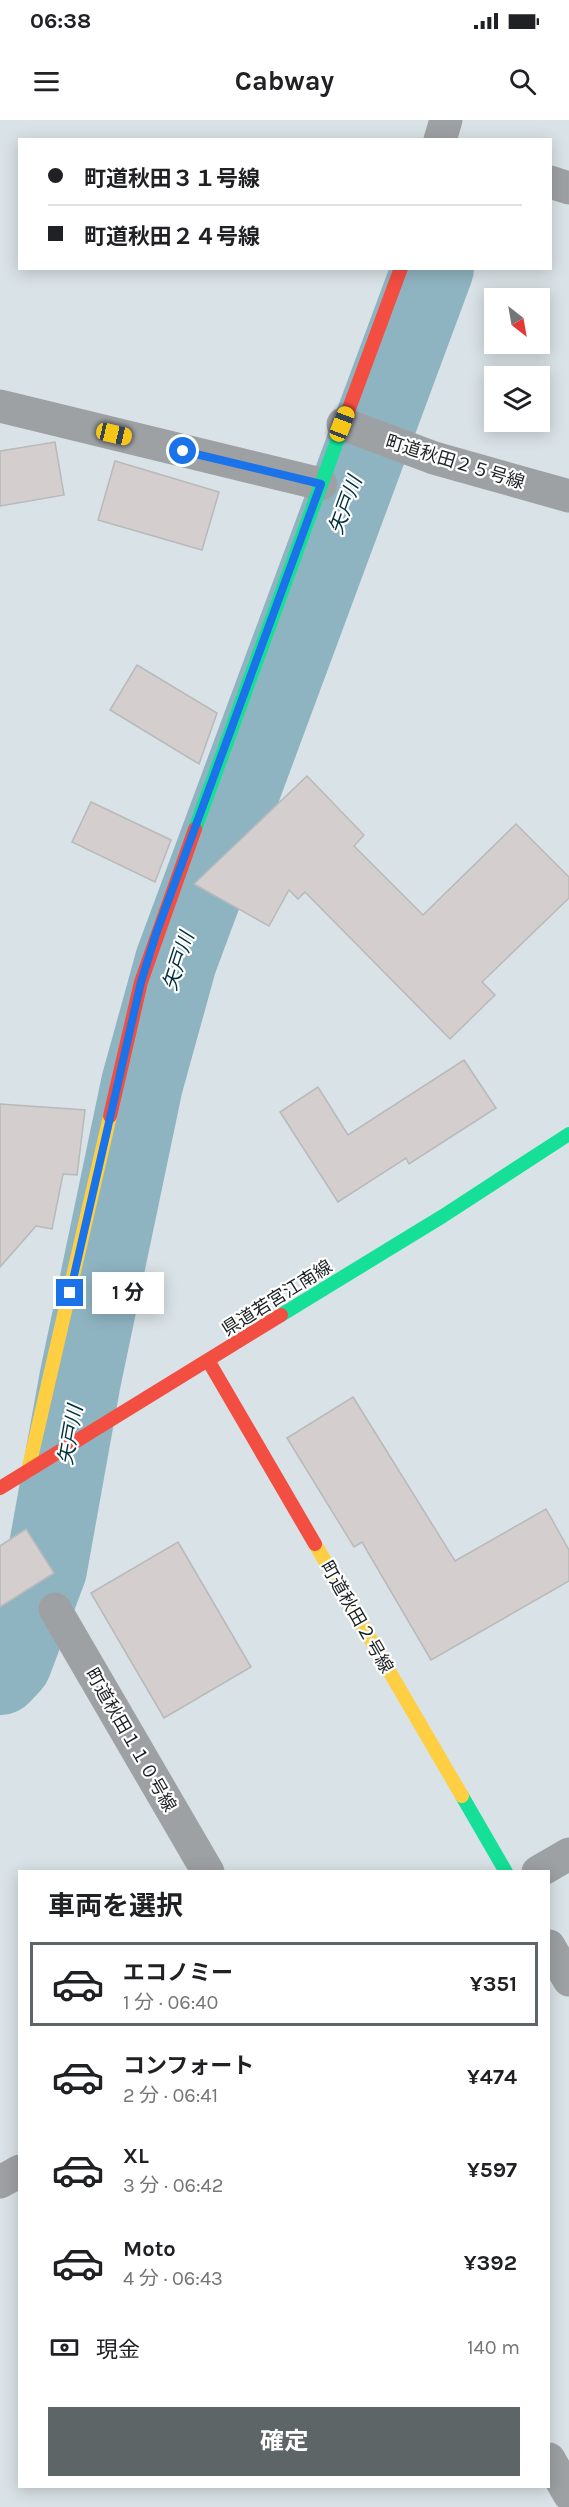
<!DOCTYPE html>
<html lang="ja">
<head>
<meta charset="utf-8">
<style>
	:root { --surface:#fff; --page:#f2f2f2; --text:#202124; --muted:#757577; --line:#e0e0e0; --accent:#5e6567 }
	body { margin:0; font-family:Karla,"Noto Sans JP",sans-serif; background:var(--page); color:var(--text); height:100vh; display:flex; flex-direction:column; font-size:22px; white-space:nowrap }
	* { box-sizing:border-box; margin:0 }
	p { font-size:20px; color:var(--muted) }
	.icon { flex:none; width:33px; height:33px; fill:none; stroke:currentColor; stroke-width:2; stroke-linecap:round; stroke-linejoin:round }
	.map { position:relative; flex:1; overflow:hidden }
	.sheet { position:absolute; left:18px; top:1750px; width:532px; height:618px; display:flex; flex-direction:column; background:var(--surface); border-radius:0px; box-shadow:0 3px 15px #0003 }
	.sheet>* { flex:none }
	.top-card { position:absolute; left:18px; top:18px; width:534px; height:132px; border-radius:0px; box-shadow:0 3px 15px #0003; display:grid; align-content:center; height:132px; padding:0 30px; background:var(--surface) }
	.needle { width:39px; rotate:149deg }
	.tools { position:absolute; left:484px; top:168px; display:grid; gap:12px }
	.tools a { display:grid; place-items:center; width:66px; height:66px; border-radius:0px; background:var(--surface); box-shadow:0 3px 15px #0003; font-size:30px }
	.end { position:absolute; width:27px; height:27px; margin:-14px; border:8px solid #1a73e8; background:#fff; box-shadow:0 0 0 3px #fff }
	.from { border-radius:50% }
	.bubble { position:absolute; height:42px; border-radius:0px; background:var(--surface); box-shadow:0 3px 15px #0003; font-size:20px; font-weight:700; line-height:42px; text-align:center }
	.car { position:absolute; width:18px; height:36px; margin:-18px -9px; border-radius:8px; box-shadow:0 0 4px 2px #0007; background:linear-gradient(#f5c518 24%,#345 0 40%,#f5c518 0 76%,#345 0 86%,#f5c518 0) }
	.top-card b { display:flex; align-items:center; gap:21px; height:57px; font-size:22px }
	.top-card b+b { border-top:2px solid var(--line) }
	.top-card i { width:15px; height:15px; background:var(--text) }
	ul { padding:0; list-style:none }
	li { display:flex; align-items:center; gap:18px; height:84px; margin:0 12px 9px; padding:0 18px; border:3px solid transparent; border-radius:0px }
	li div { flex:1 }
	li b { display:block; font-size:22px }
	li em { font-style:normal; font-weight:700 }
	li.selected { border-color:var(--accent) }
	li>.icon { width:54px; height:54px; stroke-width:1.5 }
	h2 { padding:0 30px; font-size:27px; line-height:72px }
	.pay { display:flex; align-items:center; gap:15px; height:66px; padding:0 30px; font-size:22px }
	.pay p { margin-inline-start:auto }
	.cta { display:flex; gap:12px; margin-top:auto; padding:12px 30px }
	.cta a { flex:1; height:69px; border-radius:0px; background:var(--accent); color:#fff; font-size:24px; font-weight:700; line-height:69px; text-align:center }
	.status { display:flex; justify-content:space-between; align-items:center; height:42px; padding:0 30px; background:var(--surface); direction:ltr }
	.status svg { height:16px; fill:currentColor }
	header { display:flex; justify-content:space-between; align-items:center; height:78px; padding:0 30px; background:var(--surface); font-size:27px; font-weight:700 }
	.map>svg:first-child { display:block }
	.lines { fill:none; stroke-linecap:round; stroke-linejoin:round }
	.river { stroke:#8fb4c1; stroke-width:82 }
	.building { fill:#d4cfce; stroke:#b8b9ba; stroke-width:1.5 }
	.street { stroke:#9ea1a4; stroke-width:33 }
	.fast { stroke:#16e098; stroke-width:14 }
	.slow { stroke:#ffcf43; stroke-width:14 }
	.jam { stroke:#f24e42; stroke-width:14 }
	.route { stroke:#1a73e8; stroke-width:8 }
	.labels { text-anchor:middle; stroke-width:4.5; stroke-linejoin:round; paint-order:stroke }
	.street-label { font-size:18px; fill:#1b2123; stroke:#fff }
	.water-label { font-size:20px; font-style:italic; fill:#00313d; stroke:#fff }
</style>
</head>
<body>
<div class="status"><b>06:38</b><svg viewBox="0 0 49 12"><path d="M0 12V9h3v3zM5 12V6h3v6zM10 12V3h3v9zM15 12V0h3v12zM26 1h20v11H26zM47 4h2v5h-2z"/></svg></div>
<header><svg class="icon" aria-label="menu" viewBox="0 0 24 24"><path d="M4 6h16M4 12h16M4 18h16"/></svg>Cabway<svg class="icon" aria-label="search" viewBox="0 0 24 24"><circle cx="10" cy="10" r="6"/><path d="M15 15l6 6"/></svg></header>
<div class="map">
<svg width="569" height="2387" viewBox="0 0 569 2387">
	<rect width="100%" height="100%" fill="#d9e2e6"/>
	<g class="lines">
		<path class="river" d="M 0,1554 L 11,1542 L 46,1449 L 80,1260 L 142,964 L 176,841 L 433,148"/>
	</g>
	<g class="building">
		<path d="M 55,322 L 64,375 L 0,386 L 0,331 Z"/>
		<path d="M 115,341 L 219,372 L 202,430 L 98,400 Z"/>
		<path d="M 137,545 L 217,593 L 199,644 L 110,590 Z"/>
		<path d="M 307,656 L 364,715 L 354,726 L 423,795 L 516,704 L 569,757 L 569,778 L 482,862 L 495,875 L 450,919 L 305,772 L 298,779 L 289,770 L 269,806 L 194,764 Z"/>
		<path d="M 91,682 L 171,720 L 155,762 L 72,722 Z"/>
		<path d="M 464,940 L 496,988 L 409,1044 L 406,1038 L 338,1082 L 280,992 L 318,967 L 348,1015 Z"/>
		<path d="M 0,984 L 85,990 L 77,1055 L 63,1054 L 52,1109 L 36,1106 L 0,1147 Z"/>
		<path d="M 353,1277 L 455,1441 L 546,1389 L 569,1430 L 569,1461 L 431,1540 L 362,1422 L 354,1427 L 287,1318 Z"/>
		<path d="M 26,1409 L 54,1453 L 0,1487 L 0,1426 Z"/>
		<path d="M 178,1422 L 251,1547 L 164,1598 L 91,1473 Z"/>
	</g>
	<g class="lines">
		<g class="street">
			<path d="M 440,20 L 446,0"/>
			<path d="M 550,62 L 569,68"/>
			<path d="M 0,286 L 321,364"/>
			<path d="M 343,304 L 434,338 L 569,376"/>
			<path d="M 55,1489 L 208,1752"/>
			<path d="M 538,1752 L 569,1734"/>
			<path d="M 549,1826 L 569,1860"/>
			<path d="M 0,2062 L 20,2051"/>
			<path d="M 549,2339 L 569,2374"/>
		</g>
		<g class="fast">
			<path d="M 195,709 L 340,313"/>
			<path d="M 281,1195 L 443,1096 L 569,1014"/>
			<path d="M 462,1676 L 506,1752"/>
		</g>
		<g class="slow">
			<path d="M 28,1351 L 110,996"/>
			<path d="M 315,1424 L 462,1676"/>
		</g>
		<g class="jam">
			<path d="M 340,313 L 401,148"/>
			<path d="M 110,996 L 141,862 L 195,709"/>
			<path d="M 209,1242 L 315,1424"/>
			<path d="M 0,1368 L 281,1195"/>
		</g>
	</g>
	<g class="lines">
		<path class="route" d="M 70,1173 L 141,862 L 156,814 L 321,364 L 183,331"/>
	</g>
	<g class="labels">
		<g class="street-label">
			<text transform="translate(455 342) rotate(17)" y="6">町道秋田２５号線</text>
			<text transform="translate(277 1178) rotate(-32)" y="6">県道若宮江南線</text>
			<text transform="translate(357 1497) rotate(60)" y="6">町道秋田２号線</text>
			<text transform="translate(131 1620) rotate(60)" y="6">町道秋田１１０号線</text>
		</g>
		<g class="water-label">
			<text transform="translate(345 385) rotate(-70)" y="7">矢戸川</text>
			<text transform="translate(178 841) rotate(-72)" y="7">矢戸川</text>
			<text transform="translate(70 1315) rotate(-80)" y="7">矢戸川</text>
		</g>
	</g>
</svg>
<div class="tools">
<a><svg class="needle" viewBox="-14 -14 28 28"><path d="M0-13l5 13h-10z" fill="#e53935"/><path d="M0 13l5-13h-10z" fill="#757577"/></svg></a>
<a><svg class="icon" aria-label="layers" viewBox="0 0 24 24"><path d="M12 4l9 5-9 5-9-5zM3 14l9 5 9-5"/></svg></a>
</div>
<i class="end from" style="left:183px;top:331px"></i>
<i class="end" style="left:70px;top:1173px"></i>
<div class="bubble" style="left:92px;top:1152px;width:72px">1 分</div>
<i class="car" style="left:342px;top:304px;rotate:21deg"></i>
<i class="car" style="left:114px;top:314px;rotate:103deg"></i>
<div class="top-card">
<b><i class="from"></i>町道秋田３１号線</b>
<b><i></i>町道秋田２４号線</b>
</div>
<section class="sheet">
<h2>車両を選択</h2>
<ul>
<li class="selected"><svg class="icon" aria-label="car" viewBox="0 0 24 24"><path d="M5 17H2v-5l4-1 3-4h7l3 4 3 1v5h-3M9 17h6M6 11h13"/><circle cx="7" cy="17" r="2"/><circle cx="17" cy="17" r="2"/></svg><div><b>エコノミー</b><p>1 分 · 06:40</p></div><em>¥351</em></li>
<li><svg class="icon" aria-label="car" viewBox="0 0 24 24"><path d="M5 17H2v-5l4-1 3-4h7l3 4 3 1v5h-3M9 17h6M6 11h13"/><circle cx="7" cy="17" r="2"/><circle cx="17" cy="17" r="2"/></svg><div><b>コンフォート</b><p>2 分 · 06:41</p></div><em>¥474</em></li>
<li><svg class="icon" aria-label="car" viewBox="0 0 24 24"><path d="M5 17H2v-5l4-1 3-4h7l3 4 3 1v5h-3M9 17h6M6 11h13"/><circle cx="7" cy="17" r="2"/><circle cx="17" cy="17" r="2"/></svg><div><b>XL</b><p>3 分 · 06:42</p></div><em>¥597</em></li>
<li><svg class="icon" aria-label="car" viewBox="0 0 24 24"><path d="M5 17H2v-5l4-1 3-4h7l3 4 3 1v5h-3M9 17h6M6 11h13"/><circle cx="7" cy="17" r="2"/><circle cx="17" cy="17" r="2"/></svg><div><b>Moto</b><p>4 分 · 06:43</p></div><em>¥392</em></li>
</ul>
<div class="pay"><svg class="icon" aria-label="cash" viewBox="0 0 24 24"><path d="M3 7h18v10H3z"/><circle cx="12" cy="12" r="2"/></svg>現金<p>140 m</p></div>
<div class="cta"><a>確定</a></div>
</section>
</div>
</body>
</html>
